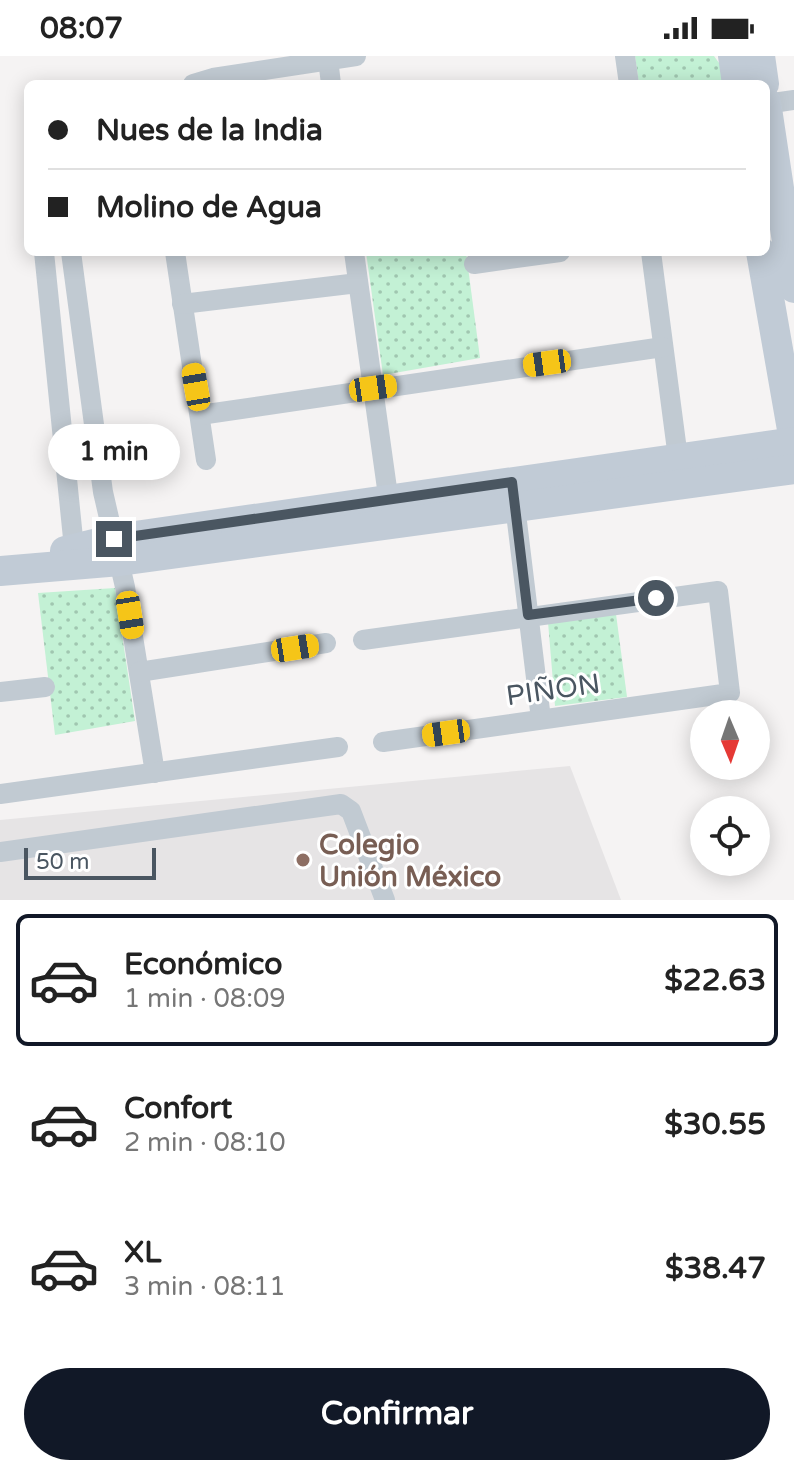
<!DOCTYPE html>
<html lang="es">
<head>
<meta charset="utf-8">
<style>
	:root { --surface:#fff; --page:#f6f6f6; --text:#222; --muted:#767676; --line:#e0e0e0; --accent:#111827 }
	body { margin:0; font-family:"Varela Round",sans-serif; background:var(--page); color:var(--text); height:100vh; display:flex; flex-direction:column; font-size:30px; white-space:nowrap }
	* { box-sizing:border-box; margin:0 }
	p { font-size:26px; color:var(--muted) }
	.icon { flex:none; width:44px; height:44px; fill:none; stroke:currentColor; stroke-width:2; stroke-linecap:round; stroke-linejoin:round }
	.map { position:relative; height:844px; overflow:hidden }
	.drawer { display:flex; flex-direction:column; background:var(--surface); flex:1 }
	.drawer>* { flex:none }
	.banner { position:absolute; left:24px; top:24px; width:746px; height:176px; border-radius:12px; box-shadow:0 4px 20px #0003; display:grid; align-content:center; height:176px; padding:0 24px; background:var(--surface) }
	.needle { width:52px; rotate:178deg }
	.tools { position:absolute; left:690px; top:644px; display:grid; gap:16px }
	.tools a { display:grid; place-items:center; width:80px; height:80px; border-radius:50%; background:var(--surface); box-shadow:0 4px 20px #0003; font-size:40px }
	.scale { position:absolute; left:24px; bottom:20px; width:132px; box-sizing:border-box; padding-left:8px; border:4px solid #4a5661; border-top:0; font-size:22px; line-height:28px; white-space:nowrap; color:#4a5661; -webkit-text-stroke:6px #fff; paint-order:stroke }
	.end { position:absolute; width:36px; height:36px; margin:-18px; border:10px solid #4a5661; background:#fff; box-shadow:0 0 0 4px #fff }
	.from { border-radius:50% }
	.bubble { position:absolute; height:56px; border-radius:28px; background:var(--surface); box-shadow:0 4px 20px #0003; font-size:26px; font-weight:700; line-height:56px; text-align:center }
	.car { position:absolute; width:24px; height:48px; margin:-24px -12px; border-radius:10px; box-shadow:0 0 6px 2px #0007; background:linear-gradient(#f5c518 24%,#345 0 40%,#f5c518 0 76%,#345 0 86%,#f5c518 0) }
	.banner b { display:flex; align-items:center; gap:28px; height:76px; font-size:30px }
	.banner b+b { border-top:2px solid var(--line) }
	.banner i { width:20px; height:20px; background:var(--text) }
	ul { padding:14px 0 0; list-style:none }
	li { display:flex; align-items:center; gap:24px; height:132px; margin:0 16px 12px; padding:0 8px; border:4px solid transparent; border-radius:12px }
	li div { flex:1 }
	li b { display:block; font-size:30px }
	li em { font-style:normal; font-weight:700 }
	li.current { border-color:var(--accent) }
	li>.icon { width:72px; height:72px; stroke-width:1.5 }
	.action { display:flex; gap:16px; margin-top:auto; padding:16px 24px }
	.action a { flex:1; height:92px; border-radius:48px; background:var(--accent); color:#fff; font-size:32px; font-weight:700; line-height:92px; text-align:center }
	.status { display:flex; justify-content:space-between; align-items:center; height:56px; padding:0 40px; background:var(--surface); direction:ltr }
	.status svg { height:22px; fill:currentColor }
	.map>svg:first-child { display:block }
	.education { fill:#e6e4e5 }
	.park { fill:url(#park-dots) }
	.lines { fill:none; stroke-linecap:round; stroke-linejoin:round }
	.street { stroke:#c1cad2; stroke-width:20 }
	.secondary { stroke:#c1cbd6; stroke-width:30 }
	.route { stroke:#4a5661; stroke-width:10 }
	.education-dot { fill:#8d6e63; stroke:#fff; stroke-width:3 }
	.labels { text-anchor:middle; stroke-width:6; stroke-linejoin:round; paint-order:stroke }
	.street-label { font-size:28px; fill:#4a5661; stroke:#fff }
	.education-label { font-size:28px; font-weight:bold; fill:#785e54; stroke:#fff; text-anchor:start }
</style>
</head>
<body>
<div class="status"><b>08:07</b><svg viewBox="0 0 49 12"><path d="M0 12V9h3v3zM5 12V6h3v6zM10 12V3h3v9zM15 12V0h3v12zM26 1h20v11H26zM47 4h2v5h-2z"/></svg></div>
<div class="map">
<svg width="794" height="844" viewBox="0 0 794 844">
	<defs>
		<pattern id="park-dots" width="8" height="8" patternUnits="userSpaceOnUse" patternTransform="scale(2)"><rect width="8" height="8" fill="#c3f1d5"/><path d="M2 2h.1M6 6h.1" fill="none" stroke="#a0c6b0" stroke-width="1.8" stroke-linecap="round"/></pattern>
	</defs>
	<rect width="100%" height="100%" fill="#f5f3f3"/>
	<path class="education" d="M 570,710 L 621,844 L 0,844 L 0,764 Z"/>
	<g class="park">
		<path d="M 635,0 L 714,0 L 722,11 L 725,28 L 639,28 Z"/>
		<path d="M 366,196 L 466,196 L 480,302 L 383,319 Z"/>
		<path d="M 115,532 L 135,665 L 55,679 L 38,537 Z"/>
		<path d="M 616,558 L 627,641 L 555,650 L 548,566 Z"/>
	</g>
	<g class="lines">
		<g class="street">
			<path d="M 625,0 L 629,28"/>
			<path d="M 328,3 L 331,28"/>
			<path d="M 193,28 L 213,22 L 356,0"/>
			<path d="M 766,48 L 794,44"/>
			<path d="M 44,196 L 75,502"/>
			<path d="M 71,196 L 103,436 L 125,531 L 155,717"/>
			<path d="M 175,196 L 206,404"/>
			<path d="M 354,196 L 390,454"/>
			<path d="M 651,196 L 678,402"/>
			<path d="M 474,208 L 560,196"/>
			<path d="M 182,248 L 358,227"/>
			<path d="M 200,359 L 663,291"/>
			<path d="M 514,441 L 541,663"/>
			<path d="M 363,584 L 718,535 L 730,637 L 383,686"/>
			<path d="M 139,616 L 326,587"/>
			<path d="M 0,636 L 45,631"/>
			<path d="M 0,738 L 338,691"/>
			<path d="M 0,796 L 341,748 L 351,755 L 385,844"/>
		</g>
		<g class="secondary">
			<path d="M 733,0 L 737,28"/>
			<path d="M 760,0 L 764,28"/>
			<path d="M 766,46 L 794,232"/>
			<path d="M 761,196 L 794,385"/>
			<path d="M 65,495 L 114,483 L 794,386"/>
			<path d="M 0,515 L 120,505 L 794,413"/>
		</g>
	</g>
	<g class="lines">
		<path class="route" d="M 114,483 L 512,426 L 528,559 L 656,542"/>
	</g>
	<circle class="education-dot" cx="303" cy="804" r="8"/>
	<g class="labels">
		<g class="street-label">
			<text transform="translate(553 633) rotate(-8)" y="10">PIÑON</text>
		</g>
		<g class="education-label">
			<text x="319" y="798">Colegio<tspan x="319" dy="32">Unión México</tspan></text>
		</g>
	</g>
</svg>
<div class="tools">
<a><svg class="needle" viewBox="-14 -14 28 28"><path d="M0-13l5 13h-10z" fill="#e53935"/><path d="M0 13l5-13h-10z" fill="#767676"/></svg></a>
<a><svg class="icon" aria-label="locate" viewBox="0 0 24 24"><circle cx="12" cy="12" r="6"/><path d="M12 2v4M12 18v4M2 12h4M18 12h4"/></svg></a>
</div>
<div class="scale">50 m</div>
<i class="end from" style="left:656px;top:542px"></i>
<i class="end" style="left:114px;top:483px"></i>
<div class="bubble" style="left:48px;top:368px;width:132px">1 min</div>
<i class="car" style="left:547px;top:307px;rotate:262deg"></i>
<i class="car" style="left:196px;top:331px;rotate:350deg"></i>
<i class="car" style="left:373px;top:332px;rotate:82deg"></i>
<i class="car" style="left:130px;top:559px;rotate:171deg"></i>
<i class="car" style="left:295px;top:592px;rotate:81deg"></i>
<i class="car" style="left:446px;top:677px;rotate:262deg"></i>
<div class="banner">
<b><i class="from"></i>Nues de la India</b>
<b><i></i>Molino de Agua</b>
</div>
</div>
<section class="drawer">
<ul>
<li class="current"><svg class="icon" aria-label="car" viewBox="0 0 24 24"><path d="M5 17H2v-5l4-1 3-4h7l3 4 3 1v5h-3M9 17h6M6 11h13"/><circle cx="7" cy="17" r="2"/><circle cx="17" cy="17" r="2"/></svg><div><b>Económico</b><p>1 min · 08:09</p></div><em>$22.63</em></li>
<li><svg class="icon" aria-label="car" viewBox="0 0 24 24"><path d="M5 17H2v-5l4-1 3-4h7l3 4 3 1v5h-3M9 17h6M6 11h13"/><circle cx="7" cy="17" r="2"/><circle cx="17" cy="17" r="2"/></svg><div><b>Confort</b><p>2 min · 08:10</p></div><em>$30.55</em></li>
<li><svg class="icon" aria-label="car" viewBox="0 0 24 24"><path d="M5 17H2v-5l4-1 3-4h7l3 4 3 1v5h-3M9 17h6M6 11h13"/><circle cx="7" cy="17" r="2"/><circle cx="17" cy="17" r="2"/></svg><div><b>XL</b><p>3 min · 08:11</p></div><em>$38.47</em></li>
</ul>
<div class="action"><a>Confirmar</a></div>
</section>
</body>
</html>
